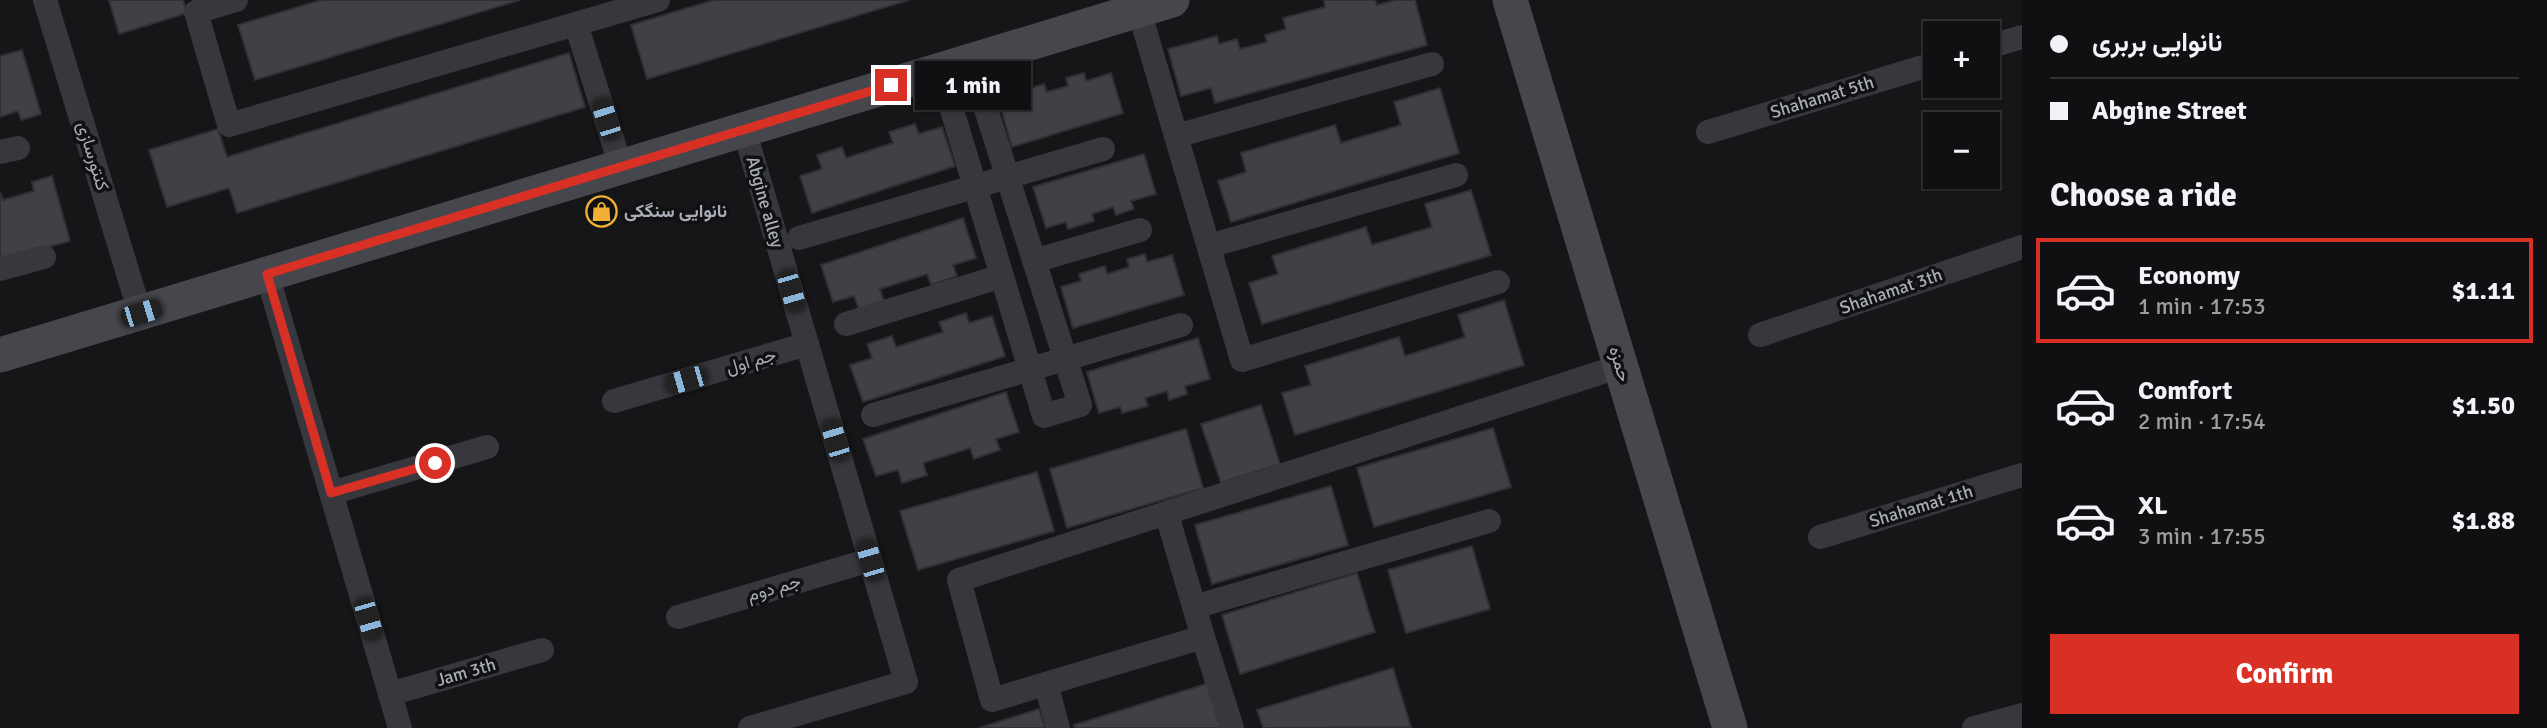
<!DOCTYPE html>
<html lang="en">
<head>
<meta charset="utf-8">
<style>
	:root { --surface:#101012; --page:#1e1e20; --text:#f1f3f6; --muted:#9c9d9f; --line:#303032; --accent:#d93025 }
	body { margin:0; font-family:Signika,Vazirmatn,sans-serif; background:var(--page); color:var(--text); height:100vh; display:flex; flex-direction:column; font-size:26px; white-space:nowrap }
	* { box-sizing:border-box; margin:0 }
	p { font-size:23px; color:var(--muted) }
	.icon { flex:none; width:38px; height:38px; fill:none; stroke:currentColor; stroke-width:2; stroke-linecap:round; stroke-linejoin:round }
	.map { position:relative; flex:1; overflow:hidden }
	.drawer { display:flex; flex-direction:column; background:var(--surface); width:525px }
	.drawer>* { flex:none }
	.hud { display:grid; align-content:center; height:154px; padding:0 28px; background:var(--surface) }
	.tools { position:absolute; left:1923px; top:21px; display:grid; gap:14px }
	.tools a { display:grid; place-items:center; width:77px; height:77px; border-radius:0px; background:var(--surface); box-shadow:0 2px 5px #0004,0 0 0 2px var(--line); font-size:35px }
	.end { position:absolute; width:32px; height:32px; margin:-16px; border:9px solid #d93025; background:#fff; box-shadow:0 0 0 4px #fff }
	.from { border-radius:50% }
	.bubble { position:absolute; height:49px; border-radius:0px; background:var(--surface); box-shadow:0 2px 5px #0004,0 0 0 2px var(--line); font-size:23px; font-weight:700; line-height:49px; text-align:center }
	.car { position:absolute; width:21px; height:42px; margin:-21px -10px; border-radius:9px; box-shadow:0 0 5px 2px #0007; background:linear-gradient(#222 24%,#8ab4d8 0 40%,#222 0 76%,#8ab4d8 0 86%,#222 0) }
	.hud b { display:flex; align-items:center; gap:24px; height:66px; font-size:26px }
	.hud b+b { border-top:2px solid var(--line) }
	.hud i { width:18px; height:18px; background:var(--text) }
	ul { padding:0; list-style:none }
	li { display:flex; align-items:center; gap:21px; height:105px; margin:0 14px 10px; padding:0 14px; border:4px solid transparent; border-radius:0px }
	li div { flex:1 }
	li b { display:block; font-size:26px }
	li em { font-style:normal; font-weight:700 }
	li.on { border-color:var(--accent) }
	li>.icon { width:63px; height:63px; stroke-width:1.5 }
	h2 { padding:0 28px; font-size:32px; line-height:84px }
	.action { display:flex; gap:14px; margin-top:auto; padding:14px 28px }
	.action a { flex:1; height:80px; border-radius:0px; background:var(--accent); color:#fff; font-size:28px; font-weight:700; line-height:80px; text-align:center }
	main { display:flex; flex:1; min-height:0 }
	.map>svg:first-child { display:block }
	.building { fill:#404145; stroke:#303034; stroke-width:2 }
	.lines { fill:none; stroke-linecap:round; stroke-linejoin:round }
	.street { stroke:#37383d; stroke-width:24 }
	.secondary { stroke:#45474d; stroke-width:35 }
	.route { stroke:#d93025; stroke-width:9 }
	.labels { text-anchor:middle; stroke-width:7; stroke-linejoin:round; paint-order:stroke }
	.street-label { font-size:18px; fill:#a8adb8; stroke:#111113 }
	.poi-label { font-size:18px; font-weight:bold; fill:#a8adb8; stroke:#111113; text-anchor:start }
</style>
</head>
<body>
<main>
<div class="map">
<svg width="2022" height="728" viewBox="0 0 2022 728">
	<rect width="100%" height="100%" fill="#161618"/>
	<g class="building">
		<path d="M 109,0 L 183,0 L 187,13 L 119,34 Z"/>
		<path d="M 321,0 L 520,0 L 255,80 L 238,25 Z"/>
		<path d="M 714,0 L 909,0 L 647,79 L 631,25 Z"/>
		<path d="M 1324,0 L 1375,0 L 1377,5 L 1396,0 L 1415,0 L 1427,45 L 1215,103 L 1211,88 L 1181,96 L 1168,49 L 1217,36 L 1219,44 L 1237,39 L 1240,49 L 1267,42 L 1265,35 L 1286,29 L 1283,18 L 1325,7 Z"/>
		<path d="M 22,50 L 41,114 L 21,120 L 18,111 L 0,117 L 0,56 Z"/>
		<path d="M 569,53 L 585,107 L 237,213 L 229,188 L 167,207 L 149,150 L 218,129 L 227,157 Z"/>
		<path d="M 1084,73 L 1086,81 L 1111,73 L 1123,113 L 1012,147 L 1000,105 L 1020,99 L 1018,92 L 1044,84 L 1047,92 L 1068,86 L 1066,78 Z"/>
		<path d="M 1440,88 L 1459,153 L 1231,222 L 1218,181 L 1246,172 L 1241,153 L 1335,125 L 1341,143 L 1401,125 L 1394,102 Z"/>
		<path d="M 915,124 L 919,134 L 942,127 L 955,166 L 812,213 L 800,176 L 822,169 L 817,155 L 842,147 L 846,158 L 893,143 L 889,132 Z"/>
		<path d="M 1144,154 L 1156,194 L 1131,201 L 1134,209 L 1116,215 L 1113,207 L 1092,214 L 1094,221 L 1068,229 L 1066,222 L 1046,228 L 1033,187 Z"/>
		<path d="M 52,176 L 70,241 L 0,260 L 0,192 L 3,200 L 34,191 L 32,182 Z"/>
		<path d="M 1471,190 L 1491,255 L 1262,324 L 1249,283 L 1278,274 L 1272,256 L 1366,227 L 1372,245 L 1432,227 L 1425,204 Z"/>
		<path d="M 963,218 L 976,258 L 953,265 L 957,276 L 931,285 L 927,274 L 880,289 L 884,301 L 859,309 L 854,296 L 833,302 L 821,265 Z"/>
		<path d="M 1145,254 L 1147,262 L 1172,255 L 1184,295 L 1073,328 L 1061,287 L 1081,281 L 1079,274 L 1105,266 L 1107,274 L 1129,267 L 1127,259 Z"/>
		<path d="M 1504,300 L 1524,365 L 1295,435 L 1282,393 L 1311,385 L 1305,366 L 1399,337 L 1405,356 L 1465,337 L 1458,315 Z"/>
		<path d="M 966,313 L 969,323 L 992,316 L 1005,356 L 863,402 L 850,365 L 872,358 L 867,344 L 892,336 L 896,347 L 943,332 L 939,322 Z"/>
		<path d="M 1198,338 L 1210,379 L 1185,386 L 1187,394 L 1169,400 L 1167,391 L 1145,398 L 1148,406 L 1122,413 L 1120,407 L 1099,413 L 1087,372 Z"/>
		<path d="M 1006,392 L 1019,432 L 996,439 L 1000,450 L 974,459 L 970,448 L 923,463 L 927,475 L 902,483 L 898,470 L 876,476 L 863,439 Z"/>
		<path d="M 1261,405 L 1280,464 L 1221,483 L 1201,424 Z"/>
		<path d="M 1493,428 L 1511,487 L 1374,527 L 1357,468 Z"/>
		<path d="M 1186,429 L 1203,488 L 1067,528 L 1050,469 Z"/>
		<path d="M 1037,472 L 1054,531 L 918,570 L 900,511 Z"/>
		<path d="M 1331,486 L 1348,545 L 1212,584 L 1195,525 Z"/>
		<path d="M 1472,546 L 1490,609 L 1406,633 L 1388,570 Z"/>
		<path d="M 1357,573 L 1375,632 L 1240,674 L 1222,615 Z"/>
		<path d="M 1393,668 L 1411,727 L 1263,728 L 1257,710 Z"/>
		<path d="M 1209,683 L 1223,728 L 1075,728 L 1074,725 Z"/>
		<path d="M 1039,709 L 1045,728 L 979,728 Z"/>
	</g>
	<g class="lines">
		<g class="street">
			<path d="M 45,0 L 140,313"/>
			<path d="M 236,0 L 196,12 L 229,125 L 658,0"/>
			<path d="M 1136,0 L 1242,360 L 1498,282"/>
			<path d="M 576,24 L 621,167"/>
			<path d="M 1988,47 L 2022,37"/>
			<path d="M 940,70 L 1044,416 L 1080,405 L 971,62"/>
			<path d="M 744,129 L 906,682 L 750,728"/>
			<path d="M 1708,132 L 1936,63"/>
			<path d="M 1176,136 L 1432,64"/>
			<path d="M 0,152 L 18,148"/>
			<path d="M 799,238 L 1103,149"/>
			<path d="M 1209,246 L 1456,175"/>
			<path d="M 1034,261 L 1140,230"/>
			<path d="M 0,269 L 44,257"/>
			<path d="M 267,274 L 400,728"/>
			<path d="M 846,324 L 1002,276"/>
			<path d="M 1760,335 L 2022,247"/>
			<path d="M 614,401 L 807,344"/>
			<path d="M 873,415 L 1181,325"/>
			<path d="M 331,493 L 487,447"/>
			<path d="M 1167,515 L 1203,637 L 992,700 L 959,580 L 1621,366"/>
			<path d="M 1820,537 L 2022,475"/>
			<path d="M 1194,607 L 1489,521"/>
			<path d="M 678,617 L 870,560"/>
			<path d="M 1203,637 L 1232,728"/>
			<path d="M 1046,684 L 1058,728"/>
			<path d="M 390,694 L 542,650"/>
			<path d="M 1974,728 L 2022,715"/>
		</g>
		<g class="secondary">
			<path d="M 1510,0 L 1730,728"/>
			<path d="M 0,355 L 1172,0"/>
		</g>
	</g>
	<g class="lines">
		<path class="route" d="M 435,463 L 331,493 L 267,274 L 891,85"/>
	</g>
	<defs>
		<symbol id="shop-ring" viewBox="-11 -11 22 22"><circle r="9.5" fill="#111113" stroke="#f2b134" stroke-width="1.5"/><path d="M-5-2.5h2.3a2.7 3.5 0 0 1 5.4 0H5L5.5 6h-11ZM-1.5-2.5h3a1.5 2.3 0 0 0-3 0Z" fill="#f2b134"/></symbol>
	</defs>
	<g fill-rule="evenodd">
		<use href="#shop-ring" x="584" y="194" width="35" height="35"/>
	</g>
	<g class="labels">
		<g class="street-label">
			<text transform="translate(1822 97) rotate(-17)" y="6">Shahamat 5th</text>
			<text transform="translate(93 156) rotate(73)" y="6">کنتورسازی</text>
			<text transform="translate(765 202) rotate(74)" y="6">Abgine alley</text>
			<text transform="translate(1891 291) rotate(-19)" y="6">Shahamat 3th</text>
			<text transform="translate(751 361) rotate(-16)" y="6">جم اول</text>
			<text transform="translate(1620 364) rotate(73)" y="6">حمزه</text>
			<text transform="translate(1921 506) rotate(-17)" y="6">Shahamat 1th</text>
			<text transform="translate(774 588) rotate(-16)" y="6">جم دوم</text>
			<text transform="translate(466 672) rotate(-16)" y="6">Jam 3th</text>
		</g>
		<g class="poi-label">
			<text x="624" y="217">نانوایی سنگکی</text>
		</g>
	</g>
</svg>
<div class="tools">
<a>+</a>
<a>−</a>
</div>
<i class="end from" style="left:435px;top:463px"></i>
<i class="end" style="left:891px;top:85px"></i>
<div class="bubble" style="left:915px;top:61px;width:116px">1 min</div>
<i class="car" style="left:606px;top:119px;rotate:342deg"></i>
<i class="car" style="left:791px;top:291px;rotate:164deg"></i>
<i class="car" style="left:141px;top:313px;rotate:73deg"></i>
<i class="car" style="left:686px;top:380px;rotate:254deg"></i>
<i class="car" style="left:835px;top:440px;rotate:343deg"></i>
<i class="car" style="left:870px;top:560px;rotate:344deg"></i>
<i class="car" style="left:368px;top:619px;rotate:164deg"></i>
</div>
<section class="drawer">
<div class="hud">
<b><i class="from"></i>نانوایی بربری</b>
<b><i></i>Abgine Street</b>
</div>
<h2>Choose a ride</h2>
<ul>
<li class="on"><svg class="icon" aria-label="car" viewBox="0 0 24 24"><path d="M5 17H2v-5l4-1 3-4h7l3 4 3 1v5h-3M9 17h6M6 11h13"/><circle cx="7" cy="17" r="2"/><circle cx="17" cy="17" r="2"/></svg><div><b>Economy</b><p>1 min · 17:53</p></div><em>$1.11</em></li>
<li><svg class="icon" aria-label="car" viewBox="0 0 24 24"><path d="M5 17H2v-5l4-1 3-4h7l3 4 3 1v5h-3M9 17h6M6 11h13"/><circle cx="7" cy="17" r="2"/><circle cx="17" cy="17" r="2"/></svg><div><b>Comfort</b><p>2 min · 17:54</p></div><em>$1.50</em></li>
<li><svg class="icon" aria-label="car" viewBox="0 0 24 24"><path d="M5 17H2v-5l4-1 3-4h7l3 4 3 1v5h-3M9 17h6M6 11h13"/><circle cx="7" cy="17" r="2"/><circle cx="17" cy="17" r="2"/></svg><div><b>XL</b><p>3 min · 17:55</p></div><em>$1.88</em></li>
</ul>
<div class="action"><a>Confirm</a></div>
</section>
</main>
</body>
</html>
